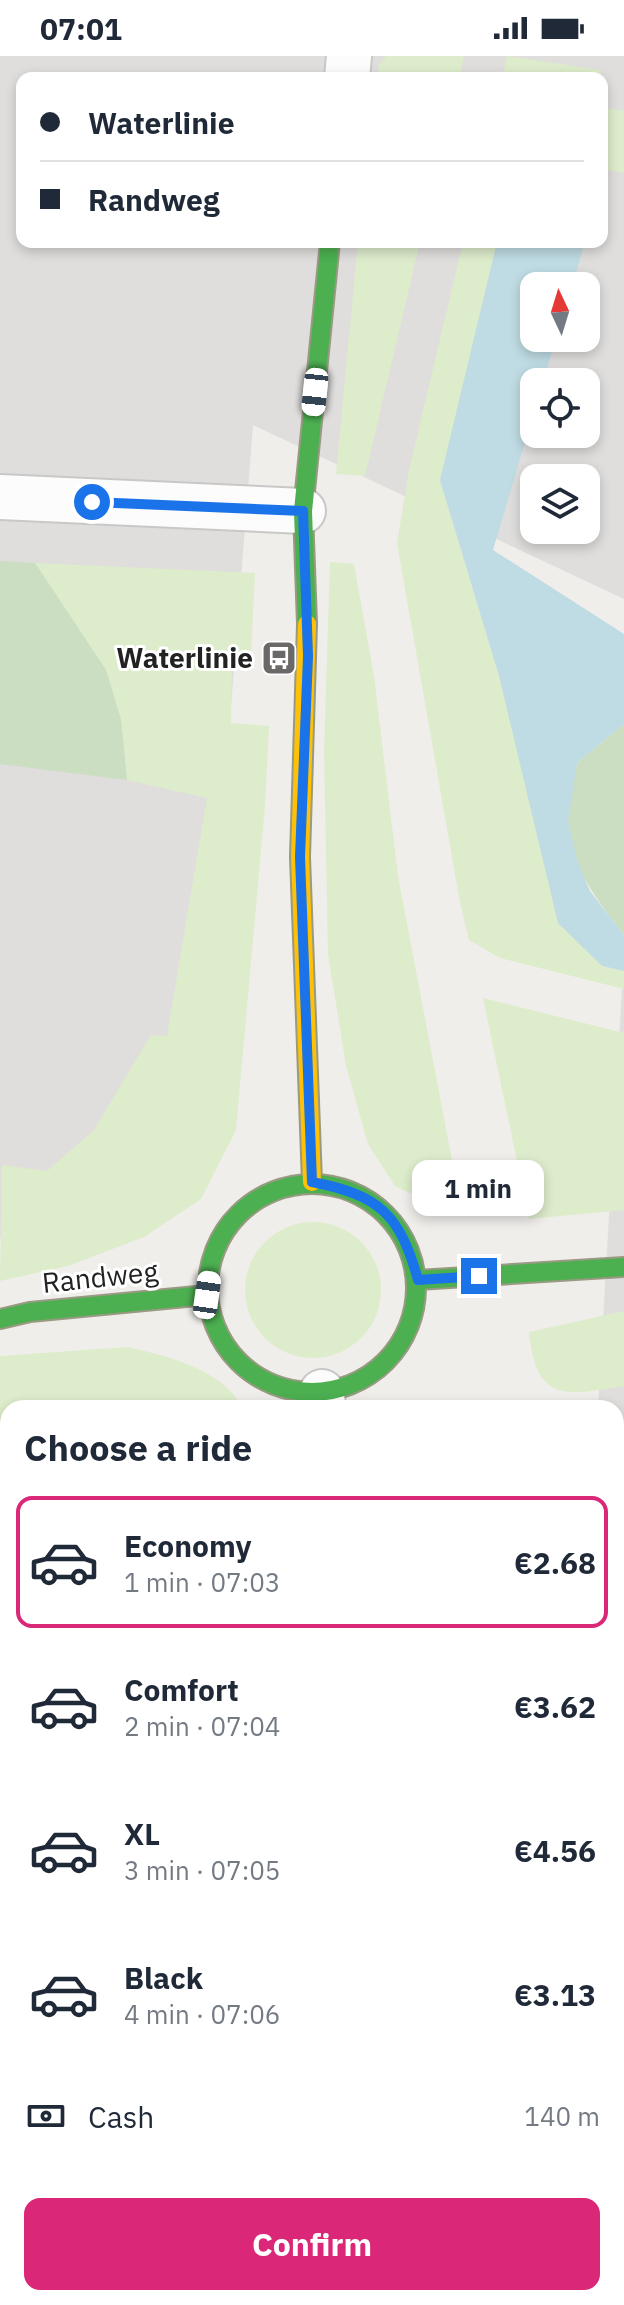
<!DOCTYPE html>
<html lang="en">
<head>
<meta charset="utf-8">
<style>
	:root { --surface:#fff; --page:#f6f6f7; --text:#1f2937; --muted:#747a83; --line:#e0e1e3; --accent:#db2777 }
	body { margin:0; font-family:"IBM Plex Sans",sans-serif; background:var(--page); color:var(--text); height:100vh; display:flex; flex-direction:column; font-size:30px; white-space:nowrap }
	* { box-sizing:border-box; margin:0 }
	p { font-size:26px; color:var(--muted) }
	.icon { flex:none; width:44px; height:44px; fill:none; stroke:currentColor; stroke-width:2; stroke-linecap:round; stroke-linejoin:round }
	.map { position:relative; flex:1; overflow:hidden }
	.sheet { position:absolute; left:0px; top:1344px; width:624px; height:906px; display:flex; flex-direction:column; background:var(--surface); border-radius:24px 24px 0 0; box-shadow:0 4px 12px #0003 }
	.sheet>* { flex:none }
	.top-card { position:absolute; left:16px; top:16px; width:592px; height:176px; border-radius:16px; box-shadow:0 4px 12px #0003; display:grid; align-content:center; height:176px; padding:0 24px; background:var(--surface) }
	.needle { width:52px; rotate:356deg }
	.buttons { position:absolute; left:520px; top:216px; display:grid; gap:16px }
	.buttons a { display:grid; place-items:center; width:80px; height:80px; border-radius:16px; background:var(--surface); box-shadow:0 4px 12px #0003; font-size:40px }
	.end { position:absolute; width:36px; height:36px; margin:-18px; border:10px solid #1a73e8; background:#fff; box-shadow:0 0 0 4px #fff }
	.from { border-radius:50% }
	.bubble { position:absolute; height:56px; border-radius:16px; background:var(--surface); box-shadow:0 4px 12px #0003; font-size:26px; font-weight:700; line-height:56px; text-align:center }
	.car { position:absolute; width:24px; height:48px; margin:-24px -12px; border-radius:10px; box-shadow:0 0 6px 2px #0007; background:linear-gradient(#fff 24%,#345 0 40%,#fff 0 76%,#345 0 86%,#fff 0) }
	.top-card b { display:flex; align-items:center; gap:28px; height:76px; font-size:30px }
	.top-card b+b { border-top:2px solid var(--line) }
	.top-card i { width:20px; height:20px; background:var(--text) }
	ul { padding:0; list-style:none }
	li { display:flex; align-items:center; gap:24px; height:132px; margin:0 16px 12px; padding:0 8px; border:4px solid transparent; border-radius:16px }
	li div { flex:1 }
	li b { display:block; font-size:30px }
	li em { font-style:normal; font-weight:700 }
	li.on { border-color:var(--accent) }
	li>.icon { width:72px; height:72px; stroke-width:1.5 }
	h2 { padding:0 24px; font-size:36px; line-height:96px }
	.pay { display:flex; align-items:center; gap:20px; height:88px; padding:0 24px; font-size:30px }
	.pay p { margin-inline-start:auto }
	.cta { display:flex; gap:16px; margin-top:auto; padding:16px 24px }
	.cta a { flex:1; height:92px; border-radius:16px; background:var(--accent); color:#fff; font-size:32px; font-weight:700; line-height:92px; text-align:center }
	.status { display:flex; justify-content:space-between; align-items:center; height:56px; padding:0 40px; background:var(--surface); direction:ltr }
	.status svg { height:22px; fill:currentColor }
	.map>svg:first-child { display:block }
	.residential { fill:#dfdedc; fill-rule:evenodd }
	.commercial { fill:#f1e3e1 }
	.grass { fill:#ddeccb }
	.forest { fill:#cbdec1 }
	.water { fill:#bfdbe3 }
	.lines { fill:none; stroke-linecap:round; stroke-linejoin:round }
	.street-casing { stroke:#c9c8c7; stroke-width:48 }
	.fast-casing { stroke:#999a82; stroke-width:22 }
	.slow-casing { stroke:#999a82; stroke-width:22 }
	.street { stroke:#fdfcfc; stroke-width:44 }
	.fast { stroke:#4caf50; stroke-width:18 }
	.slow { stroke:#ffc107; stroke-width:18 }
	.route { stroke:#1a73e8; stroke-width:10 }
	.labels { text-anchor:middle; stroke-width:6; stroke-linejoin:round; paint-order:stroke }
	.poi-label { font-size:28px; font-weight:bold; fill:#222; stroke:#fff; text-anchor:end }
	.street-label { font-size:28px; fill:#222; stroke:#fff }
</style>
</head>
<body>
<div class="status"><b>07:01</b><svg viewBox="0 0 49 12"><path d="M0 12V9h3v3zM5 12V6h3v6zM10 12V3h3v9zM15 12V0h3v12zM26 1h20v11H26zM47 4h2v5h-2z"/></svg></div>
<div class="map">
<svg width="624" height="2249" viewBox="0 0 624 2249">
	<rect width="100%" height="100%" fill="#f0eeeb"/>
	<g class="residential">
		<path d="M 0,0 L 624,0 L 624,543 L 253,369 L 200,1048 L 0,1183 ZM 22,22 L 602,22 L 602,186 L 22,186 ZM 534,230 L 586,230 L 586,282 L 534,282 ZM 534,326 L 586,326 L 586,378 L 534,378 ZM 534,422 L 586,422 L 586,474 L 534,474 Z"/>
		<path d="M 624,898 L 624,2249 L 0,2249 L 0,1871 L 8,1870 L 8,2242 L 616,2242 L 616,1352 L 598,1352 Z"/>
	</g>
	<path class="commercial" d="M 0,1509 L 8,1514 L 8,1870 L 0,1871 Z"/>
	<g class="grass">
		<path d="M 386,0 L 464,0 L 459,22 L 378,22 L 379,9 Z"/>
		<path d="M 507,0 L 601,14 L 600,22 L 502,22 Z"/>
		<path d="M 602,51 L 624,55 L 624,117 L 607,114 L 602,109 Z"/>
		<path d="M 358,186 L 420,186 L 365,420 L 336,418 Z"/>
		<path d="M 463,186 L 510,186 L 440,424 L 499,620 L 602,910 L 624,915 L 624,933 L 500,902 L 469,884 L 460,847 L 397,487 L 409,414 Z"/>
		<path d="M 330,506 L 354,508 L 374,620 L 398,820 L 462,1157 L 453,1157 L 395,1130 L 368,1088 L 346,1010 L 328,898 L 324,695 Z"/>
		<path d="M 35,507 L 255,517 L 251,597 L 232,598 L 231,667 L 269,670 L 265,750 L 236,1074 L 201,1143 L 144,1181 L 68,1210 L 0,1225 L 2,1109 L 47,1115 L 94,1074 L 151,979 L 167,980 L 207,742 L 127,724 L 121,664 L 106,614 Z"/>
		<path d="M 483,942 L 624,977 L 624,1154 L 529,1163 Z"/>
		<circle cx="313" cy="1234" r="68"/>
		<path d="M 624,1255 L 624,1330 C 565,1340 536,1347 529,1276 Z"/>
		<path d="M 128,1291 C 166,1300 224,1313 242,1352 L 8,1352 L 8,1384 L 0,1385 L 0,1300 Z"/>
		<path d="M 616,1460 L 624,1477 L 624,1580 L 616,1589 Z"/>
	</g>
	<g class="forest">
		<path d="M 0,505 L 35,507 L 106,614 L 121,664 L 127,724 L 0,708 Z"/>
		<path d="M 624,668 L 624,879 C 598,845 568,808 568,763 C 569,745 574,725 577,707 Z"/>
	</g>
	<path class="water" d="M 497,186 L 585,186 L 572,230 L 534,230 L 534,282 L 556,282 L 543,326 L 534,326 L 534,356 L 493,494 L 624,578 L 624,668 L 577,707 L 568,765 L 577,804 L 590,835 L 624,879 L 624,915 L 602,910 L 558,867 L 499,620 L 440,424 Z"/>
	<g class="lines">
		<defs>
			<g id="street">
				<path d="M 347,22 L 349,0"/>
				<path d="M 0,441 L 303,455"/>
				<path d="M 322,1336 L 323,1352"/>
				<path d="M 616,1633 L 624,1624"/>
				<path d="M 0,1931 L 8,1939"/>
				<path d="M 76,2249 L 76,2242"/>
				<path d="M 454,2249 L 454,2242"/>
				<path d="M 578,2249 L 578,2242"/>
			</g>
			<g id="fast">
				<path d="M 307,568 L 303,455 L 330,186"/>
				<circle cx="312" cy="1232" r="104"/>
				<path d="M 418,1224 L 624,1211"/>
				<path d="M 0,1263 L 30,1256 L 207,1239"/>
			</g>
			<path id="slow" d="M 307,568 L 300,801 L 312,1126"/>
		</defs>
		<use href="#street" class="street-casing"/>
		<use href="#fast" class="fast-casing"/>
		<use href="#slow" class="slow-casing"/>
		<use href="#street" class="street"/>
		<use href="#fast" class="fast"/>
		<use href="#slow" class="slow"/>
	</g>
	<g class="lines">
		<path class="route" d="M 92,446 L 303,455 L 308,600 L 300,801 L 312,1126 C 379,1139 400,1158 418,1224 L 479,1220"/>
	</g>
	<defs>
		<symbol id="bus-square" viewBox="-11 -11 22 22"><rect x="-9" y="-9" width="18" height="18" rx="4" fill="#6a6968" stroke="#fff"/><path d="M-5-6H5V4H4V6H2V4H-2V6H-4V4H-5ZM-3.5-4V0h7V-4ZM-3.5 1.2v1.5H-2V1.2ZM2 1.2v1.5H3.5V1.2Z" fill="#fff"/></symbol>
	</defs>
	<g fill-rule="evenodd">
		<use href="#bus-square" x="259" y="582" width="40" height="40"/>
	</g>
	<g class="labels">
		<g class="poi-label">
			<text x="253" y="612">Waterlinie</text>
		</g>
		<g class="street-label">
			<text transform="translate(100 1221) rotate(-6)" y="10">Randweg</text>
		</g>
	</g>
</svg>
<div class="buttons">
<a><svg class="needle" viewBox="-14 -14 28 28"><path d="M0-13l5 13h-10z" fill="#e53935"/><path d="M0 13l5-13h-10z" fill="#747a83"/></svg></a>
<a><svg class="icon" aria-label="locate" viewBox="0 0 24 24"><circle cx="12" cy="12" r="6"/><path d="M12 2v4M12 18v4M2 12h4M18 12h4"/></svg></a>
<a><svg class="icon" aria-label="layers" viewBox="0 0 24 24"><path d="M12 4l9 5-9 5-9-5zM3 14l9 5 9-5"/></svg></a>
</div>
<i class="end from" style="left:92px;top:446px"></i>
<i class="end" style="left:479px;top:1220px"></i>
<div class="bubble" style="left:412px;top:1104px;width:132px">1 min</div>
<i class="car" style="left:315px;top:336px;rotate:186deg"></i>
<i class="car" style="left:207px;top:1239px;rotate:8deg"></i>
<div class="top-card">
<b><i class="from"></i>Waterlinie</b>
<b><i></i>Randweg</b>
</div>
<section class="sheet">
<h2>Choose a ride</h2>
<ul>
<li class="on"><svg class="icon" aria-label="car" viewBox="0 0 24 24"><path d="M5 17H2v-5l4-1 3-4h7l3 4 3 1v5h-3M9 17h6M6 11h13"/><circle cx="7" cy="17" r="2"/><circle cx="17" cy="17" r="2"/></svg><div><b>Economy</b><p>1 min · 07:03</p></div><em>€2.68</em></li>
<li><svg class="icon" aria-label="car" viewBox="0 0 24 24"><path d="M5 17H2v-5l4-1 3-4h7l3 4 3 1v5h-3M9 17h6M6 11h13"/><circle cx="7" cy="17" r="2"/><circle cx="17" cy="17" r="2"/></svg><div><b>Comfort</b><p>2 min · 07:04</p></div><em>€3.62</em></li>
<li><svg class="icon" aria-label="car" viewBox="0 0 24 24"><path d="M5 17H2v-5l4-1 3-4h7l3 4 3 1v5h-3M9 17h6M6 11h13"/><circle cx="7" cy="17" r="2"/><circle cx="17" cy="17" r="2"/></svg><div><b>XL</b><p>3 min · 07:05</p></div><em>€4.56</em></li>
<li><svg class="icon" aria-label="car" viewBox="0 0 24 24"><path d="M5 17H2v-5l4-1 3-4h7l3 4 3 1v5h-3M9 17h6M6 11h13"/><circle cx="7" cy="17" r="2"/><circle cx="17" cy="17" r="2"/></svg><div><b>Black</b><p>4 min · 07:06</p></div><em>€3.13</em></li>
</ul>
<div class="pay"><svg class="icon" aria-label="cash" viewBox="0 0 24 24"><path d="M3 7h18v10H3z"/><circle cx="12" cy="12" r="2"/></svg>Cash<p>140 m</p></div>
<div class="cta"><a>Confirm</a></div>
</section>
</div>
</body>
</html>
